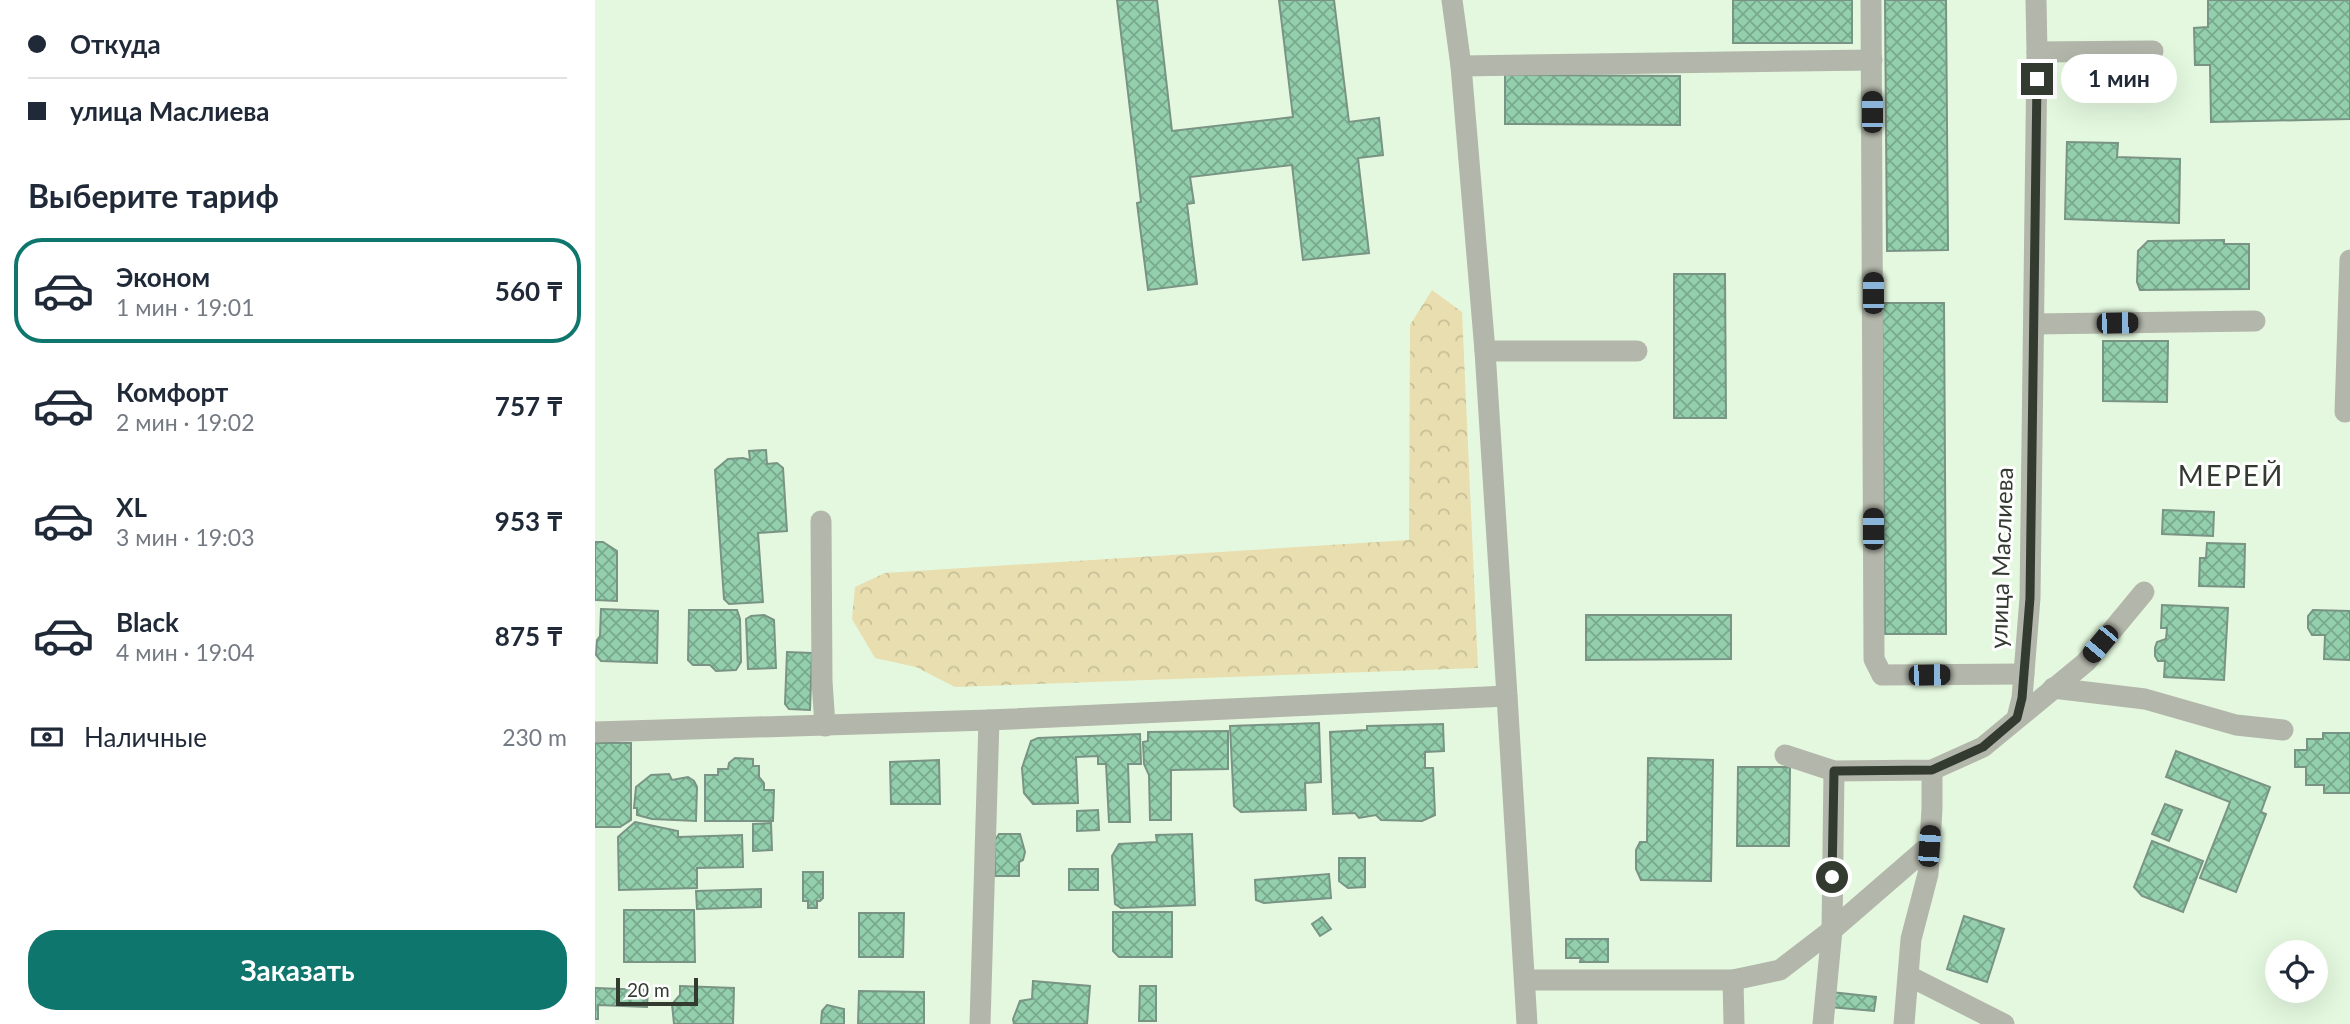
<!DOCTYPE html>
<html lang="ru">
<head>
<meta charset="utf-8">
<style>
	:root { --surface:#fff; --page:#f2f2f3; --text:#1f2937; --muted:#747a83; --line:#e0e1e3; --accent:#0f766e }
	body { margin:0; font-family:Lato,sans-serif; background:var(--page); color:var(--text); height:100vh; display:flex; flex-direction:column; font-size:26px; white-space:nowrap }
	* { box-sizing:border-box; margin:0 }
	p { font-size:23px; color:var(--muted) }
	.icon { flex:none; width:38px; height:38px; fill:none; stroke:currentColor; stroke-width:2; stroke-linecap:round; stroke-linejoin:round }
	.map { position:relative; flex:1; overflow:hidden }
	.drawer { display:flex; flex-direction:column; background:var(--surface); width:595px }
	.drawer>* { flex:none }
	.hud { display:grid; align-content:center; height:154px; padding:0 28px; background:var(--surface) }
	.fabs { position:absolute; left:1670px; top:940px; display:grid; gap:14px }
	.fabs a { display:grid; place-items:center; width:63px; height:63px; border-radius:50%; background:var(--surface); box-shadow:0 7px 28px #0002; font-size:35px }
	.scale { position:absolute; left:21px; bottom:18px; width:82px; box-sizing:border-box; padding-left:7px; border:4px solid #333b31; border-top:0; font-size:19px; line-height:24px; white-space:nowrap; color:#333b31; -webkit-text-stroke:5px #fff; paint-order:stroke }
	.end { position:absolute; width:32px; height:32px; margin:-16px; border:9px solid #333b31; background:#fff; box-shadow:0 0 0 4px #fff }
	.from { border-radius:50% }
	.bubble { position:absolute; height:49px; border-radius:24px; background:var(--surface); box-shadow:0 7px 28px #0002; font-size:23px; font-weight:700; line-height:49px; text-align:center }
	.car { position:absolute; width:21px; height:42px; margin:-21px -10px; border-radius:9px; box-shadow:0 0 5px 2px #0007; background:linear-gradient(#222 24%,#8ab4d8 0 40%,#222 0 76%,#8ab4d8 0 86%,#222 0) }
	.hud b { display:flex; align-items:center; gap:24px; height:66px; font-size:26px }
	.hud b+b { border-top:2px solid var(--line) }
	.hud i { width:18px; height:18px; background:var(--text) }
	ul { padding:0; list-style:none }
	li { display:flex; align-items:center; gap:21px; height:105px; margin:0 14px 10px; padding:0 14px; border:4px solid transparent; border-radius:28px }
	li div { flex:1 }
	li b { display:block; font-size:26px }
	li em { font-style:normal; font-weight:700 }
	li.selected { border-color:var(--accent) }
	li>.icon { width:63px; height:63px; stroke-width:1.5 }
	h2 { padding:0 28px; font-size:32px; line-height:84px }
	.pay { display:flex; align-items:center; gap:18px; height:77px; padding:0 28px; font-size:26px }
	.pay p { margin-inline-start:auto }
	.button { display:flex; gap:14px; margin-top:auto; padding:14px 28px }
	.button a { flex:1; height:80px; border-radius:28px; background:var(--accent); color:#fff; font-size:28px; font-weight:700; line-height:80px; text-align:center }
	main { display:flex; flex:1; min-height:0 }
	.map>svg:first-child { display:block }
	.forest { fill:url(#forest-crowns) }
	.building { fill:url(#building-cross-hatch); stroke:#799484; stroke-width:2 }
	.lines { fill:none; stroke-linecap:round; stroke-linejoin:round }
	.minor { stroke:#b3b6aa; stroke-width:21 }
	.route { stroke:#333b31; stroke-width:9 }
	.labels { text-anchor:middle; stroke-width:6; stroke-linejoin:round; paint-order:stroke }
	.street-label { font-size:24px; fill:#333b31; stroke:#fff }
	.quarter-label { font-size:28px; letter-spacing:2px; fill:#333b31; stroke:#fff }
</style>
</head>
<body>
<main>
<section class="drawer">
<div class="hud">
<b><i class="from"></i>Откуда</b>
<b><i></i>улица Маслиева</b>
</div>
<h2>Выберите тариф</h2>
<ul>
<li class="selected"><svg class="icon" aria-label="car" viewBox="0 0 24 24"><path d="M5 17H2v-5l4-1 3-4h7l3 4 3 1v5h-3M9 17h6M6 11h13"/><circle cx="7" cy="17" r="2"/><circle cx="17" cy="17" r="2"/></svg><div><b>Эконом</b><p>1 мин · 19:01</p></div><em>560 ₸</em></li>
<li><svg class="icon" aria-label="car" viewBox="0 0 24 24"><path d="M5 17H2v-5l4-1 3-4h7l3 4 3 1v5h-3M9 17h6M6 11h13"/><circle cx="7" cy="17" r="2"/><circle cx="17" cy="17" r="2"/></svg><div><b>Комфорт</b><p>2 мин · 19:02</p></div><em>757 ₸</em></li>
<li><svg class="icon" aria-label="car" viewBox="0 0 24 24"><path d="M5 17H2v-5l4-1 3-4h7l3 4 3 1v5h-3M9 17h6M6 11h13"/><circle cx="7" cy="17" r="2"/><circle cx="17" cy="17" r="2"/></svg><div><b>XL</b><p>3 мин · 19:03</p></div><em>953 ₸</em></li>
<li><svg class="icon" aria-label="car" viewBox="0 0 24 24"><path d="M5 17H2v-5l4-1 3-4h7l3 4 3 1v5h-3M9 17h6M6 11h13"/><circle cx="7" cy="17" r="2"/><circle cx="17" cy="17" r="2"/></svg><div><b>Black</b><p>4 мин · 19:04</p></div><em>875 ₸</em></li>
</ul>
<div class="pay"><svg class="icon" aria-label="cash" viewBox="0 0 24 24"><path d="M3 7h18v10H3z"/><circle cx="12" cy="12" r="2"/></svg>Наличные<p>230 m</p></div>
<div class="button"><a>Заказать</a></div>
</section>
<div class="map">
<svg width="1755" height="1024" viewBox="0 0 1755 1024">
	<defs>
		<pattern id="forest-crowns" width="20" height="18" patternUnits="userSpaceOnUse" patternTransform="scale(1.75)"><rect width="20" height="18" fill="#e8deaf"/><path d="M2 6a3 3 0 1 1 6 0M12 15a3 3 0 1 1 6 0" fill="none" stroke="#c7bf97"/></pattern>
		<pattern id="building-cross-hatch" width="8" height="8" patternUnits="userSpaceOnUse" patternTransform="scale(1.75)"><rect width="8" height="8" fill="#94cfad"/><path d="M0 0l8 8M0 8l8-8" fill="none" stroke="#79a98d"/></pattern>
	</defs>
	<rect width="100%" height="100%" fill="#e4f8df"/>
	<path class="forest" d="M 837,290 L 867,312 L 883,668 L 360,687 L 321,667 L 280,658 L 257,619 L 260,587 L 290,573 L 814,540 L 815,325 Z"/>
	<g class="building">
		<path d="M 522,0 L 562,0 L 577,131 L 698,117 L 684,0 L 739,0 L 754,122 L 784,118 L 788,155 L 763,158 L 774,253 L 708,260 L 697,165 L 595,177 L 599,203 L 592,204 L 602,284 L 553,290 L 542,203 L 546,202 Z"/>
		<rect x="1138" y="0" width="119" height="43"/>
		<path d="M 1290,0 L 1351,0 L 1353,250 L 1292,251 Z"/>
		<path d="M 1613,0 L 1755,0 L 1755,119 L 1616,122 L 1615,65 L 1600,65 L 1599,28 L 1613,27 Z"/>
		<path d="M 910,75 L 1085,76 L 1085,125 L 910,124 Z"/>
		<path d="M 1472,142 L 1523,143 L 1522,157 L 1585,159 L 1584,223 L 1470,219 Z"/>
		<path d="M 1629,240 L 1629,244 L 1654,244 L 1654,289 L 1545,290 L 1542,282 L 1543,251 L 1553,241 Z"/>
		<path d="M 1079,274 L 1130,274 L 1131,418 L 1079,418 Z"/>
		<path d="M 1287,303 L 1349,303 L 1351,634 L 1290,634 Z"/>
		<path d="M 1508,341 L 1573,341 L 1572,402 L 1508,401 Z"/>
		<path d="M 171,450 L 172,464 L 182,463 L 188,468 L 192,531 L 163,533 L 168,602 L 134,604 L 129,599 L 120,470 L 133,459 L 148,458 L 155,460 L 154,451 Z"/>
		<path d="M 1568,510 L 1619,512 L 1618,536 L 1567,534 Z"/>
		<path d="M 0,542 L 8,542 L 22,551 L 22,601 L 0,600 Z"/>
		<path d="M 1612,543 L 1650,544 L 1649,587 L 1604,586 L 1605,558 L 1611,558 Z"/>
		<path d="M 1567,605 L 1633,608 L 1629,680 L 1569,677 L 1570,661 L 1563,661 L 1560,656 L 1560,648 L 1562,642 L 1571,639 L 1572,628 L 1566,628 Z"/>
		<path d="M 6,609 L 63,611 L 62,663 L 6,661 L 1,655 L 2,640 L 5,636 Z"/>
		<path d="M 94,610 L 142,610 L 145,619 L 146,662 L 141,670 L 121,671 L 115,665 L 98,665 L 93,660 Z"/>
		<path d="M 1718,610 L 1755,611 L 1755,660 L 1729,659 L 1730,635 L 1717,635 L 1713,628 L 1713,616 Z"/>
		<path d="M 169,615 L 179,620 L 181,668 L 153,669 L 151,619 L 156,616 Z"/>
		<path d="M 991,615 L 1136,615 L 1136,659 L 991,660 Z"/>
		<path d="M 192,652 L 217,653 L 215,710 L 194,709 L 190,704 Z"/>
		<path d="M 724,723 L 726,782 L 710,783 L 711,810 L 646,812 L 639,806 L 635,726 Z"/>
		<path d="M 848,724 L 849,751 L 830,752 L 830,768 L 838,768 L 840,815 L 827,821 L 786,820 L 781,815 L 764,818 L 760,813 L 738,814 L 735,732 L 772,730 L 772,726 Z"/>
		<path d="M 633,731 L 633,769 L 576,770 L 576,820 L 555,820 L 554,775 L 549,764 L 548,742 L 553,741 L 553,732 Z"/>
		<path d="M 1728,733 L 1755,733 L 1755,793 L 1729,793 L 1729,785 L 1711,785 L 1711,767 L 1700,767 L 1700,750 L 1712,750 L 1712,739 L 1728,739 Z"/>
		<path d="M 545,734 L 546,764 L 533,764 L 535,822 L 514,822 L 511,764 L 503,764 L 503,756 L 481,757 L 483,803 L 438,804 L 429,793 L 427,768 L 436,741 L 443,738 Z"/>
		<path d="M 0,743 L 36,743 L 36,820 L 25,827 L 0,827 Z"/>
		<path d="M 1581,751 L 1675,787 L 1666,812 L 1671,814 L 1641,892 L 1605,878 L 1635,802 L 1571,777 Z"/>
		<path d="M 140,758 L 158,759 L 158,766 L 164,766 L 164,777 L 169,783 L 169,790 L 179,790 L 178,821 L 110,821 L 110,775 L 123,775 L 123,769 L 133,769 L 134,763 Z"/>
		<path d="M 1053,758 L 1118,760 L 1116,881 L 1046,880 L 1041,869 L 1041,850 L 1045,842 L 1052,842 Z"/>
		<path d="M 344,760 L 345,804 L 296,804 L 295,762 Z"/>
		<path d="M 1143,767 L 1195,767 L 1194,846 L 1142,846 Z"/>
		<path d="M 74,774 L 77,780 L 93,777 L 99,781 L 102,787 L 101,821 L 57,819 L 42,815 L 42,808 L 39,808 L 41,787 L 56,775 Z"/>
		<path d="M 1570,804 L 1587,810 L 1574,841 L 1557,834 Z"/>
		<path d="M 503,810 L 504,830 L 482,831 L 482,811 Z"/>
		<path d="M 40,822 L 83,831 L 83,837 L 147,835 L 148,867 L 102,868 L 102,888 L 24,890 L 23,837 Z"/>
		<path d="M 176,823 L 177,850 L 158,851 L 158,824 Z"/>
		<path d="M 404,834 L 425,834 L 430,852 L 428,860 L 424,862 L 424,876 L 400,876 L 400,840 Z"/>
		<path d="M 597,834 L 600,905 L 526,908 L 520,904 L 517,856 L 524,844 L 562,842 L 561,835 Z"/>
		<path d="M 1557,841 L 1608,861 L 1588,912 L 1547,896 L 1539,887 Z"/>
		<path d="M 744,858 L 770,858 L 770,887 L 753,888 L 744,881 Z"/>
		<rect x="474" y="869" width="29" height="21"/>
		<path d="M 208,872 L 228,872 L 228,898 L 225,901 L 222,901 L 222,908 L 213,908 L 213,901 L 208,901 Z"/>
		<path d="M 734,874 L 736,898 L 669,903 L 661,900 L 660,880 Z"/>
		<path d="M 166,889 L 166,907 L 102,909 L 101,891 Z"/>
		<path d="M 29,910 L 99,910 L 100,962 L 29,962 Z"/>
		<path d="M 518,912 L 577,912 L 577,957 L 524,957 L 518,951 Z"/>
		<path d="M 264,913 L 309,913 L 308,957 L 264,957 Z"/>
		<path d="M 1369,916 L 1409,929 L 1392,982 L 1352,969 Z"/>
		<path d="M 727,917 L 736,929 L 725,936 L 717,924 Z"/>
		<path d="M 971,939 L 1013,939 L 1013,962 L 985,962 L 986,958 L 971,958 Z"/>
		<path d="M 438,981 L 495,986 L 492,1024 L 419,1024 L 418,1019 L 425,1001 L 437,999 Z"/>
		<path d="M 85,986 L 139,988 L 138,1024 L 79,1024 L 77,1004 L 85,995 Z"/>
		<path d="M 545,986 L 561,986 L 561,1021 L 544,1021 Z"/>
		<path d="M 0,988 L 53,990 L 52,1007 L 3,1005 L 3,1019 L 0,1019 Z"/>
		<path d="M 264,991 L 329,992 L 329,1024 L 263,1024 Z"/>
		<path d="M 1236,992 L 1281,997 L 1279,1011 L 1235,1007 Z"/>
		<path d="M 232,1005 L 249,1009 L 249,1024 L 226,1024 L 227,1011 Z"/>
	</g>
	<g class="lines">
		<g class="minor">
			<path d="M 1276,0 L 1279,659 L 1287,675 L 1429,674"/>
			<path d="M 1442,52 L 1558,51"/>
			<path d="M 866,66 L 1277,60"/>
			<path d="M 1439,324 L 1660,321"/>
			<path d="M 890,351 L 1042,351"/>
			<path d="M 1750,412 L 1755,260"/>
			<path d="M 226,521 L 227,681 L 230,726"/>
			<path d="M 1458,688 L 1550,699 L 1641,725 L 1688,730"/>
			<path d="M 912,696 L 932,1024"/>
			<path d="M 1422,718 L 1427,698 L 1435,598 L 1442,52 L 1441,0"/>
			<path d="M 0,732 L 394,720 L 912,696 L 890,351 L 866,66 L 857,0"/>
			<path d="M 1190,755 L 1239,771 L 1337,770 L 1388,747 L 1491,662 L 1549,592"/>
			<path d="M 1314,976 L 1409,1024"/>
			<path d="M 930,980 L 1138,980 L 1185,970 L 1237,930 L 1334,846"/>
			<path d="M 1138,980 L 1139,1024"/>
			<path d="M 385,1024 L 394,720"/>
			<path d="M 1228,1024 L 1237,930 L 1239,771"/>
			<path d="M 1309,1024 L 1316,939 L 1333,874 L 1337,809 L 1337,770"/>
		</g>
	</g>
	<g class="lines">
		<path class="route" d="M 1237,877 L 1239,771 L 1337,770 L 1388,747 L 1422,718 L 1427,698 L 1435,598 L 1442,79"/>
	</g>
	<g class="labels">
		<g class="street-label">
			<text transform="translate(1407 558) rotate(-88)" y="8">улица Маслиева</text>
		</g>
		<g class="quarter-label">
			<text x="1636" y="486">МЕРЕЙ</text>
		</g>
	</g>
</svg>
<div class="fabs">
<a><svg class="icon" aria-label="locate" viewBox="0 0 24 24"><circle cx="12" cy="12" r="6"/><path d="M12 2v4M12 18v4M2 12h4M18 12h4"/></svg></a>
</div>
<div class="scale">20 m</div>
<i class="end from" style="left:1237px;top:877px"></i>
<i class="end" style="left:1442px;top:79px"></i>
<div class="bubble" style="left:1466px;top:54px;width:116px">1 мин</div>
<i class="car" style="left:1277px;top:112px;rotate:0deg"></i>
<i class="car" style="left:1278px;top:293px;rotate:0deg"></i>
<i class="car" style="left:1522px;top:323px;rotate:89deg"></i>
<i class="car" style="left:1278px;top:529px;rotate:0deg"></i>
<i class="car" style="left:1505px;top:644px;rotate:220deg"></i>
<i class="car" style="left:1334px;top:675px;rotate:89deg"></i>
<i class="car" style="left:1334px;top:846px;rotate:4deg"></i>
</div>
</main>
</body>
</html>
